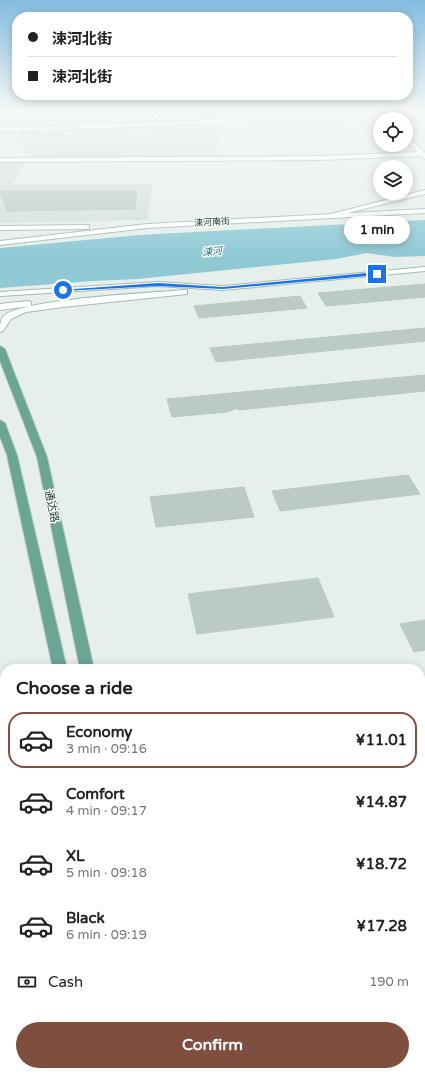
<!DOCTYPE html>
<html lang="en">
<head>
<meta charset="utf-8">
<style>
	:root { --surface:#fff; --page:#f2f2f2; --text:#202124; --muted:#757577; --line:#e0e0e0; --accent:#7f4e3f }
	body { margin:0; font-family:"Varela Round","Noto Sans SC",sans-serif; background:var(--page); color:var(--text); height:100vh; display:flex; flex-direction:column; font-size:15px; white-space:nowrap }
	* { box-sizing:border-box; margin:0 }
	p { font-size:13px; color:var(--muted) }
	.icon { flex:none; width:22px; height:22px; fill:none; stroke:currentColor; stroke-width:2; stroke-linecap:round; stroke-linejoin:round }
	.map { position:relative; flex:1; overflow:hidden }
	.details { position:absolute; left:0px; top:664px; width:425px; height:412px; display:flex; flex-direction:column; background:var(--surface); border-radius:16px 16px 0 0; box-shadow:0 2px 10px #0003 }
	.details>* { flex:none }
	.banner { position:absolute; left:12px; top:12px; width:401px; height:88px; border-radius:16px; box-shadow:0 2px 10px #0003; display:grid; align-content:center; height:88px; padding:0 16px; background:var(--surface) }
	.buttons { position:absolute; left:373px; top:112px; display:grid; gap:8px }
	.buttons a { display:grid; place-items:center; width:40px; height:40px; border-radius:50%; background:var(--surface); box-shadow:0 2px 10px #0003; font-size:20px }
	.end { position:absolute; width:18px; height:18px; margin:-9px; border:5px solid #1a73e8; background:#fff; box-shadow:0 0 0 2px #fff }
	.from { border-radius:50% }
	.bubble { position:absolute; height:28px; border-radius:14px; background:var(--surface); box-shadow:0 2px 10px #0003; font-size:13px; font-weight:800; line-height:28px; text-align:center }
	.banner b { display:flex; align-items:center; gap:14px; height:38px; font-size:15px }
	.banner b+b { border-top:1px solid var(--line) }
	.banner i { width:10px; height:10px; background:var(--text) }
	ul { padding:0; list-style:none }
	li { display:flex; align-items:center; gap:12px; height:56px; margin:0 8px 6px; padding:0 8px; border:2px solid transparent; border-radius:16px }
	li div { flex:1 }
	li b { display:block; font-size:15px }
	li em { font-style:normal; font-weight:800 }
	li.current { border-color:var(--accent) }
	li>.icon { width:36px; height:36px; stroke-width:1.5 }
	h2 { padding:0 16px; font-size:18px; line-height:48px }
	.pay { display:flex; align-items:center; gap:10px; height:44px; padding:0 16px; font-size:15px }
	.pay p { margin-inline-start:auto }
	.button { display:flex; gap:8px; margin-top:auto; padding:8px 16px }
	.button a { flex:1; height:46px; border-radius:24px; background:var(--accent); color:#fff; font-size:16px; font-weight:800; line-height:46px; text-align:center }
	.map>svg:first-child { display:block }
	.built { fill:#d4dfda }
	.water { fill:#8ec9d4 }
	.building { fill:#bbcac4; stroke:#b8c9c2 }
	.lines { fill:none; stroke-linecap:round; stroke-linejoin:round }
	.service-casing { stroke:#a8b8b2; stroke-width:2 }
	.minor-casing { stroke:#a8b8b2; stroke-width:2 }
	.tertiary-casing { stroke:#a8b8b2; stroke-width:2 }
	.secondary-casing { stroke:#a4bbb3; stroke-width:2 }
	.primary-casing { stroke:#c2cac8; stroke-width:2 }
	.service { fill:#fff; fill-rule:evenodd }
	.minor { fill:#fff; fill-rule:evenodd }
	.tertiary { fill:#fff; fill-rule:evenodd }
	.secondary { fill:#fff; fill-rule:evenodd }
	.primary { fill:#6aa596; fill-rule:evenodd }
	.route { fill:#1a73e8 }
	.labels { text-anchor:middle; stroke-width:3; stroke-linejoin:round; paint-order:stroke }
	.far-street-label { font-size:9px; fill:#24423a; stroke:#f7fbf9 }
	.far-water-label { font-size:10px; font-style:italic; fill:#1c6f80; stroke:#f7fbf9 }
	.street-label { font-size:11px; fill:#24423a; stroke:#f7fbf9 }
</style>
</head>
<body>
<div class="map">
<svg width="425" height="1076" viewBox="0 0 425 1076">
	<rect width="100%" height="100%" fill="#e6efeb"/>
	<g class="built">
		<path d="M 0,110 L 144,110 L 153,120 L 0,124 Z"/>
		<path d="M 162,110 L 315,110 L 320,114 L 170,119 Z"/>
		<path d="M 217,127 L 216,158 L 30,159 L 17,138 L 19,133 Z"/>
		<path d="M 0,163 L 25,163 L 13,184 L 153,184 L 147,220 L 0,223 Z"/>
	</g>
	<path class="water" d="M 425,220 L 425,256 L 395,257 L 367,253 L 336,259 L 138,279 L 93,281 L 0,288 L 0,248 L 139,235 Z"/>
	<g class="building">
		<path d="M 0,191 L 137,191 L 135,209 L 7,211 Z"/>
		<path d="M 425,284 L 425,297 L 326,306 L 318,293 Z"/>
		<path d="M 300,296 L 307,308 L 199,318 L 194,306 Z"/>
		<path d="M 425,328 L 425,341 L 216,362 L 210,348 Z"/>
		<path d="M 425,375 L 425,391 L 239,410 L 238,408 L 227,412 L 172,417 L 167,399 Z"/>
		<path d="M 408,475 L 420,494 L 280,511 L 272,491 Z"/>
		<path d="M 244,487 L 254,517 L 156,527 L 150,497 Z"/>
		<path d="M 318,578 L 334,617 L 197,634 L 188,594 Z"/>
		<path d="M 425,620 L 425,650 L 414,652 L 400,624 Z"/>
	</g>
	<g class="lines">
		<defs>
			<path id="service" d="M 147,110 L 151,110 L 164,123 L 164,125 L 162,125 Z"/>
			<g id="minor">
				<path d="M 406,134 L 425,153 L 425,159 L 421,156 L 319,160 L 0,162 L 0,158 L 319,156 L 417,152 L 406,140 Z"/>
				<path d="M 425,190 L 425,194 L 327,218 L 323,216 Z"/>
			</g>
			<path id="tertiary" d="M 425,112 L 425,116 L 0,132 L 0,128 Z"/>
			<g id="secondary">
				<path d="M 425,209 L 425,213 L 147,228 L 0,245 L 0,241 L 147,224 Z"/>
				<path d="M 89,225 L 89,229 L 86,229 L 0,230 L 0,226 Z"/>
				<path d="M 425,267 L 425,271 L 223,290 L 158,286 L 0,296 L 0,292 L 158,282 L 223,286 Z"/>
				<path d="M 184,290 L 187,290 L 187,294 L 63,307 L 26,312 L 11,319 L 3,331 L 0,332 C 0,325 0,319 5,315 C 26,299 151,293 184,290 Z"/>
				<path d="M 28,301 L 31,302 L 31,306 L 0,310 L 0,304 Z"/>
			</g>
			<g id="primary">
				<path d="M 0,346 L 5,349 L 47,457 L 94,669 L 80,669 L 37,457 L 0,361 Z"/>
				<path d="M 0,420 L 5,423 L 17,455 L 67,669 L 53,669 L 7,455 L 0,437 Z"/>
				<path d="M 135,1071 L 155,1071 L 156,1076 L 136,1076 Z"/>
				<path d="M 173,1071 L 193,1071 L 194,1076 L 174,1076 Z"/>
			</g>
		</defs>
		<use href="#service" class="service-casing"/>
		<use href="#minor" class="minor-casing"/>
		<use href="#tertiary" class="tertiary-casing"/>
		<use href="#secondary" class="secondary-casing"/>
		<use href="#primary" class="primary-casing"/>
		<use href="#service" class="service"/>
		<use href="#minor" class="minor"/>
		<use href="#tertiary" class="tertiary"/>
		<use href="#secondary" class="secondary"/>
		<use href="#primary" class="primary"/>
	</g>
	<linearGradient id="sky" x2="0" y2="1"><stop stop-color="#84bce0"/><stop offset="0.42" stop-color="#f4f8f6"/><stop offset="1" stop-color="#f4f8f6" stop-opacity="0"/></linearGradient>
	<rect width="425" height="260" fill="url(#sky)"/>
	<path class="route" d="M 377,272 L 378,275 L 223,289 L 158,286 L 63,291 L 61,290 L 158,283 L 223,287 Z"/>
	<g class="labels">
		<g class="far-street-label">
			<text transform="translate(212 222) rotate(-3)" y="3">涑河南街</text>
		</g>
		<g class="far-water-label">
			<text transform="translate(212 251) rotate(-5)" y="4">涑河</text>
		</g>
		<g class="street-label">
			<text transform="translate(52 506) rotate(78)" y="4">通达路</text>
		</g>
	</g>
</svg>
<div class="buttons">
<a><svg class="icon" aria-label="locate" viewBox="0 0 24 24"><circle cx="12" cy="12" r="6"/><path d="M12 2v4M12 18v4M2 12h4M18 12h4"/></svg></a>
<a><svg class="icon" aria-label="layers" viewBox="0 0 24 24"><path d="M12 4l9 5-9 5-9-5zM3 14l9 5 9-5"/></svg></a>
</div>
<i class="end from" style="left:63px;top:290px"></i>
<i class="end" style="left:377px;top:274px"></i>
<div class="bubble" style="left:344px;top:216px;width:66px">1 min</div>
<div class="banner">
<b><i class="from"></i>涑河北街</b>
<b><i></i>涑河北街</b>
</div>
<section class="details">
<h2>Choose a ride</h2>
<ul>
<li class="current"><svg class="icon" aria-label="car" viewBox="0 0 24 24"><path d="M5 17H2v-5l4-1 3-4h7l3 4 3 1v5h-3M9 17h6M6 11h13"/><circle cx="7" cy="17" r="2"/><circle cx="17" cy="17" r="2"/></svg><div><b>Economy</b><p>3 min · 09:16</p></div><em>¥11.01</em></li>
<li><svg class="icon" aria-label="car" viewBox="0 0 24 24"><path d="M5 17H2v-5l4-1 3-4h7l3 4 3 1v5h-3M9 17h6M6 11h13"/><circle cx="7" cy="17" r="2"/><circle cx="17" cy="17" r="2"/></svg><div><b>Comfort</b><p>4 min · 09:17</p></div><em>¥14.87</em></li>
<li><svg class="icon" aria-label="car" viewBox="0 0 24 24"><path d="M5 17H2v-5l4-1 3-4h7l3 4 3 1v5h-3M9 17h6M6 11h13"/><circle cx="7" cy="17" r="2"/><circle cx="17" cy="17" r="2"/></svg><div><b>XL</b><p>5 min · 09:18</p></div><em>¥18.72</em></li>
<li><svg class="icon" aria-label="car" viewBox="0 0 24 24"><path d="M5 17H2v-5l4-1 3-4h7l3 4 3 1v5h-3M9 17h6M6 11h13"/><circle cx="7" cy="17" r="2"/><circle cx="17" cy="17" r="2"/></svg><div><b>Black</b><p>6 min · 09:19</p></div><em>¥17.28</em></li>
</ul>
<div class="pay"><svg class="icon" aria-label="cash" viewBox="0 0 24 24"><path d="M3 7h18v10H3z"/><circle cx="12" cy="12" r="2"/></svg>Cash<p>190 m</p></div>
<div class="button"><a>Confirm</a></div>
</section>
</div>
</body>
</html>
